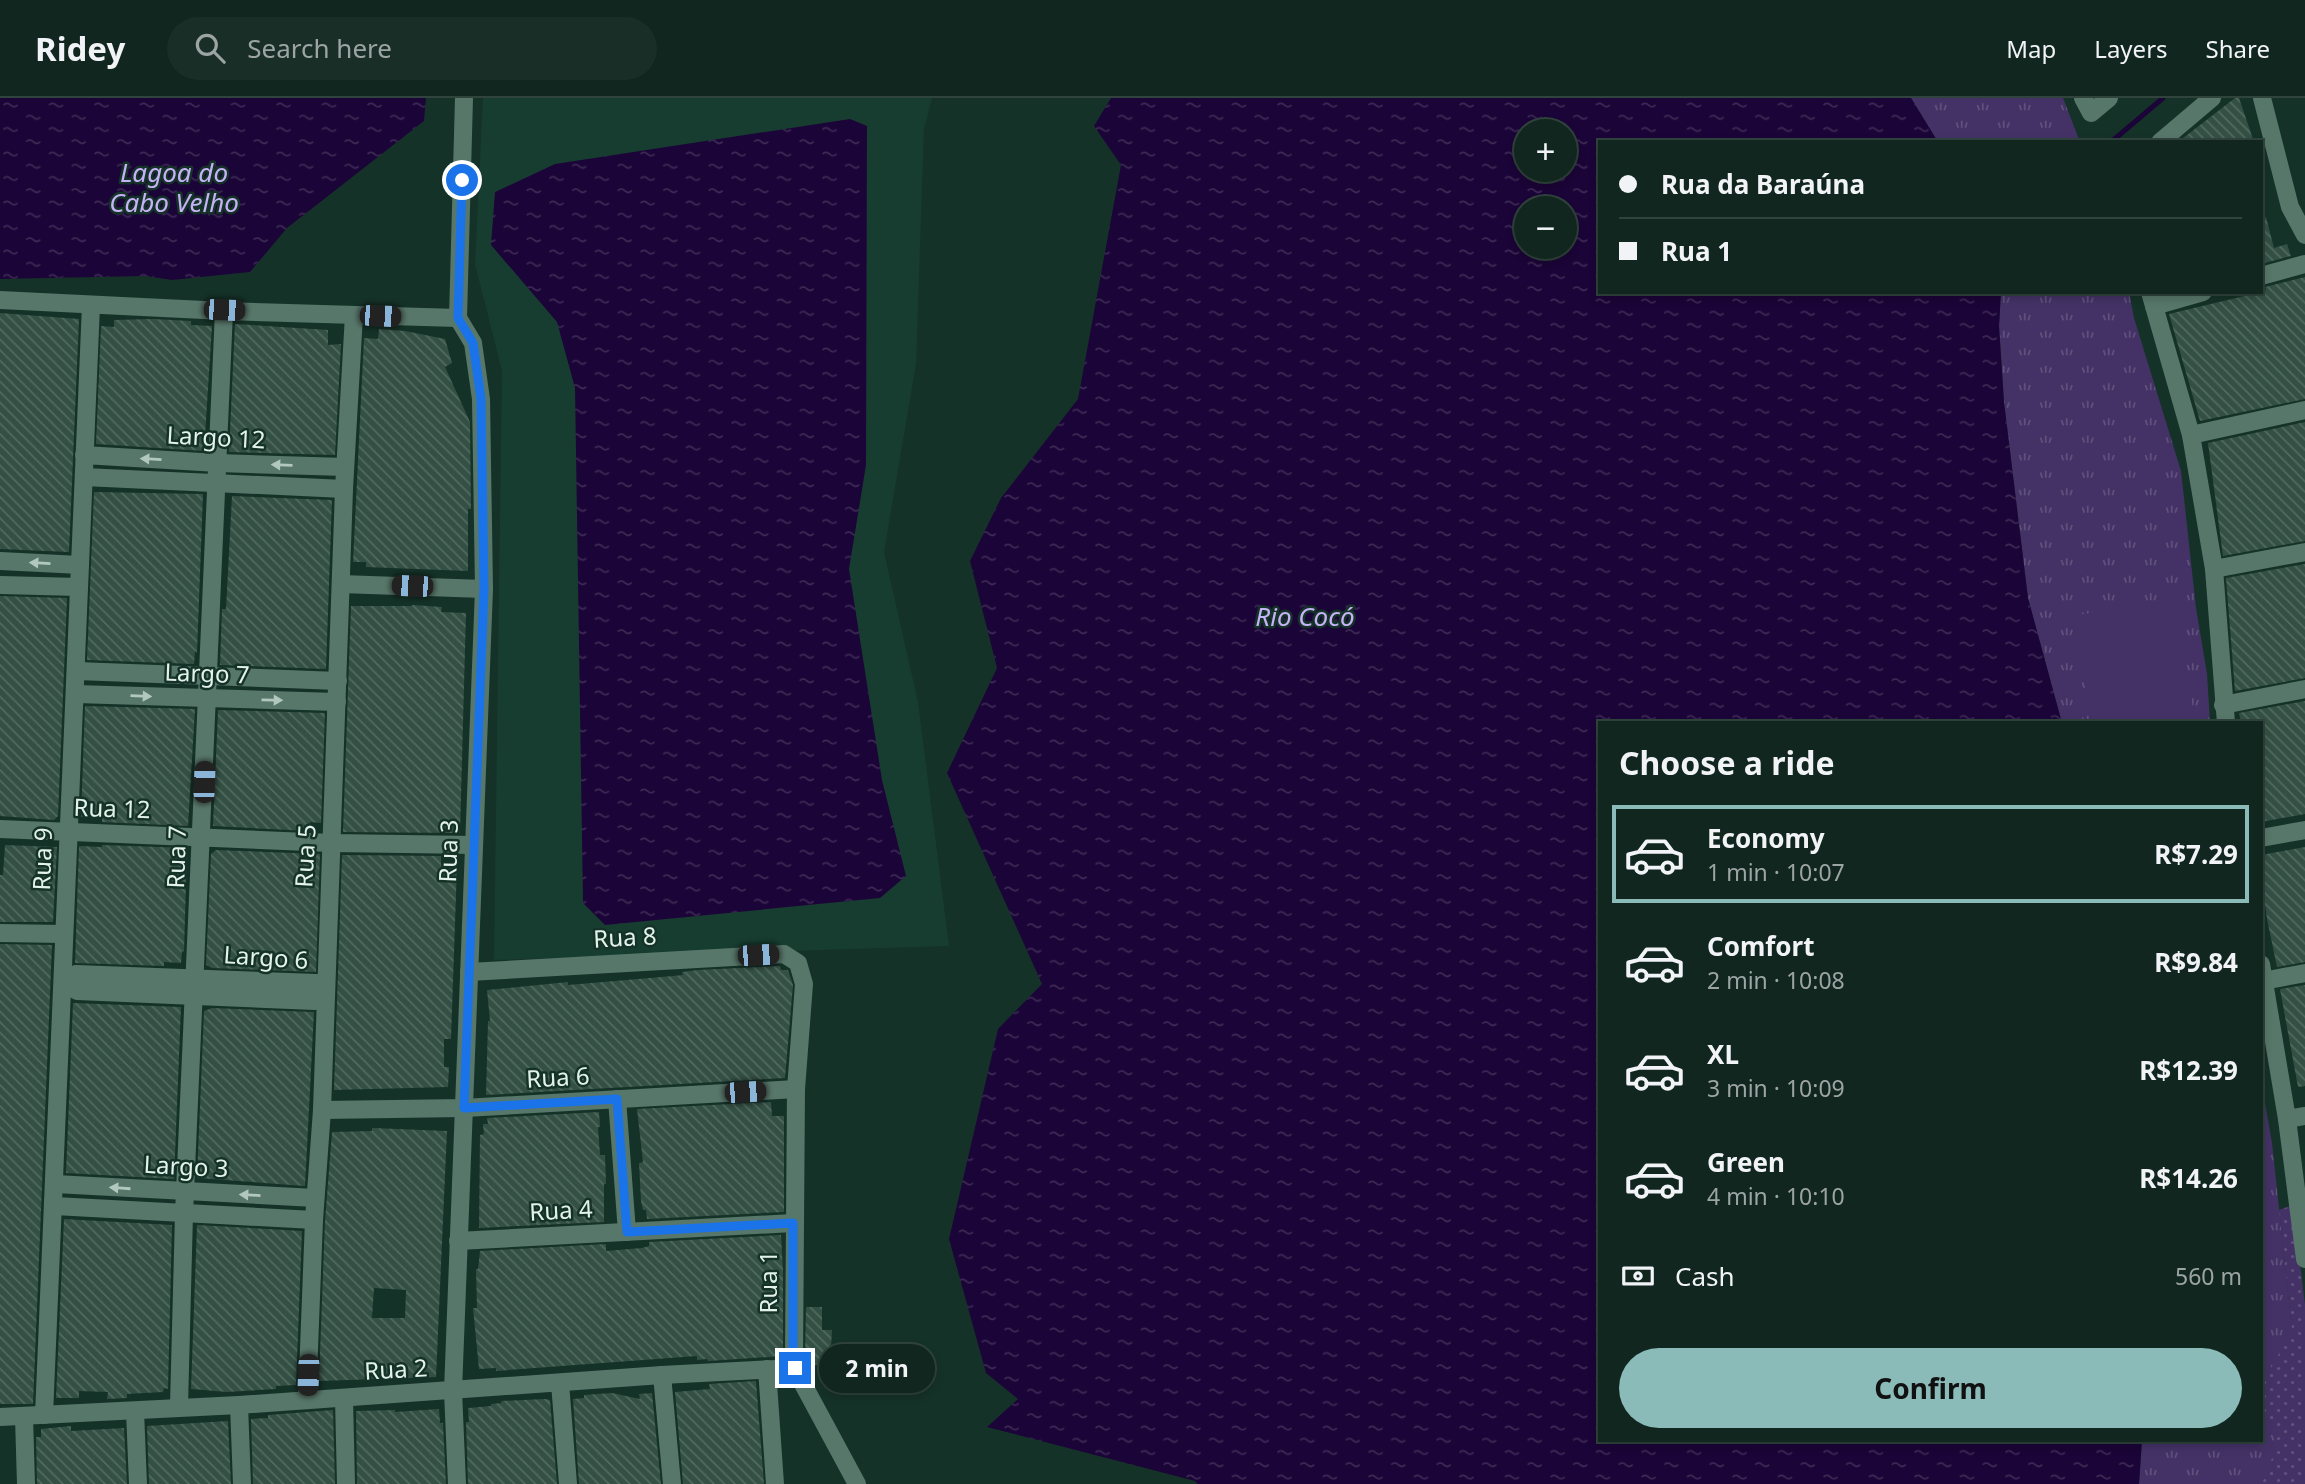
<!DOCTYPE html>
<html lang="en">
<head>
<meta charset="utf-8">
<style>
	:root { --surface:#10261e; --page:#192e27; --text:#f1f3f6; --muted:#9ca5a4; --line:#30433c; --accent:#8bbbb9 }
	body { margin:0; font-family:"Noto Sans",sans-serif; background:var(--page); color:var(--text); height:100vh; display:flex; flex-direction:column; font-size:26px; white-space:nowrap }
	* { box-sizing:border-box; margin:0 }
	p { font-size:23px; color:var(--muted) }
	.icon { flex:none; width:38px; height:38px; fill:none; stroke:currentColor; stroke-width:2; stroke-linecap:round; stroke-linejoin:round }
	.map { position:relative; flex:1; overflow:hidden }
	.sheet { position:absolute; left:1598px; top:623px; width:665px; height:721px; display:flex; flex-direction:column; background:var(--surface); border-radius:0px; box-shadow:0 4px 10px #0003,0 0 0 2px var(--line) }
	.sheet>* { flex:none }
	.hud { position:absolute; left:1598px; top:42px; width:665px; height:154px; border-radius:0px; box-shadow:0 4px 10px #0003,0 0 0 2px var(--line); display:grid; align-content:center; height:154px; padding:0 21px; background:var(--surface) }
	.controls { position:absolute; left:1514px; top:21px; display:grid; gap:14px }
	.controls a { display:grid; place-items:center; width:63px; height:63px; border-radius:50%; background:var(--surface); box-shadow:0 4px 10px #0003,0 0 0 2px var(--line); font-size:35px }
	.end { position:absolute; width:32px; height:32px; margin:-16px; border:9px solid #1a73e8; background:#fff; box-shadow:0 0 0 4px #fff }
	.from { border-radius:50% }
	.bubble { position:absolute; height:49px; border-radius:24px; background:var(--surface); box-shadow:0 4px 10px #0003,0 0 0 2px var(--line); font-size:23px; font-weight:700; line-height:49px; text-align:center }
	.car { position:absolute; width:21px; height:42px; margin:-21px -10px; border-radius:9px; box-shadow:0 0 5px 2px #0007; background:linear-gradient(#222 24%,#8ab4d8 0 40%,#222 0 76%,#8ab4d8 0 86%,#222 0) }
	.hud b { display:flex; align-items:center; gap:24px; height:66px; font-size:26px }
	.hud b+b { border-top:2px solid var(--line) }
	.hud i { width:18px; height:18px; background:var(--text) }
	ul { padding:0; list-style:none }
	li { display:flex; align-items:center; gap:21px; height:98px; margin:0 14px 10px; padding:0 7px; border:4px solid transparent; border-radius:0px }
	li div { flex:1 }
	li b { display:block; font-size:26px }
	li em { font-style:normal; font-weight:700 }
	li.on { border-color:var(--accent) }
	li>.icon { width:63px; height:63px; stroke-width:1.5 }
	h2 { padding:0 21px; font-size:32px; line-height:84px }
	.pay { display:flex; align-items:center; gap:18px; height:77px; padding:0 21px; font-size:26px }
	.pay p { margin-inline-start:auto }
	.primary-button { display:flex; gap:14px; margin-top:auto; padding:14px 21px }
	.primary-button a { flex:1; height:80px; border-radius:42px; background:var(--accent); color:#111; font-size:28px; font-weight:700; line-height:80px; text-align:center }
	header { display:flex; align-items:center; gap:42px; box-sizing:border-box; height:98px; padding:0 35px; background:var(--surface); border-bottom:2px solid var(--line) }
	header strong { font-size:33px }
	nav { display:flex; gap:38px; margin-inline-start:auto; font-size:24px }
	.search { width:490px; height:63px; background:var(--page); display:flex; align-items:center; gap:18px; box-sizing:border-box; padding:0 24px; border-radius:38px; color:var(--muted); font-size:26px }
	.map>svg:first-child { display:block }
	.built { fill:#173d30 }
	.grass { fill:url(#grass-tufts) }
	.park { fill:url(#park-dots) }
	.pitch { fill:#443266 }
	.water { fill:url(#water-ripples); fill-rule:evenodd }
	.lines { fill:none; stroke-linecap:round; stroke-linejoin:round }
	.stream { stroke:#1b0437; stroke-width:5 }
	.building { fill:url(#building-back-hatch); fill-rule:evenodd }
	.minor { stroke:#58776b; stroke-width:18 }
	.oneway { fill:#b2c8bf }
	.route { stroke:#1a73e8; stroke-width:9 }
	.labels { text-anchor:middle; stroke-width:5; stroke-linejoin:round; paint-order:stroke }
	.street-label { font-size:24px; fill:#e3f3ec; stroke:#153228 }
	.water-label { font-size:26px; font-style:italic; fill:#c6b2f6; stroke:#153228 }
</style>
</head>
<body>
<header>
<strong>Ridey</strong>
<div class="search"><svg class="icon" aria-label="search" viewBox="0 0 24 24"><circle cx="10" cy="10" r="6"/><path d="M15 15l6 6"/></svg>Search here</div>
<nav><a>Map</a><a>Layers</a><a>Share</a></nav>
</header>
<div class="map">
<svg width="2305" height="1386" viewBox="0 0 2305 1386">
	<defs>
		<pattern id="grass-tufts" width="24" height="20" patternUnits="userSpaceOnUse" patternTransform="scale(1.75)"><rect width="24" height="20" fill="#443266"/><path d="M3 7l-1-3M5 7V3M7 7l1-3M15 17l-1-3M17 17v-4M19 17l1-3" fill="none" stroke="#5f507c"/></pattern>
		<pattern id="park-dots" width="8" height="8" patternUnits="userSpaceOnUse" patternTransform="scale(1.75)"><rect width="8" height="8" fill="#443266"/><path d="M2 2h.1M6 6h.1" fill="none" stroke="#5f507c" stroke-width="1.8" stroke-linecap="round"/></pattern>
		<pattern id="water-ripples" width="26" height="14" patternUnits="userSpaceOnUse" patternTransform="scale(1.75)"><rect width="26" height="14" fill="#1b0437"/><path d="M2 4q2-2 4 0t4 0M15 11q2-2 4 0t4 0" fill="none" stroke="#3c2954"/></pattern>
		<pattern id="building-back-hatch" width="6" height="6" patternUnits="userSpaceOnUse" patternTransform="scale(1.75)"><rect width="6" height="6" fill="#345045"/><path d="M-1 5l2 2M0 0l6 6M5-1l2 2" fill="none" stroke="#516a60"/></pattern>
	</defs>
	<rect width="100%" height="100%" fill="#153228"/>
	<path class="built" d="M 483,0 L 932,0 L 924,31 L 916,266 L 884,454 L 918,604 L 949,848 L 494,862 L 502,273 L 475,166 Z"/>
	<g class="grass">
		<path d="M 1911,0 L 2063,0 L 2080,44 L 1938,44 Z"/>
		<path d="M 2001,194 L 2129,194 L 2134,220 L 2181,373 L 2196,510 L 2207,576 L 2210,625 L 2062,625 L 2028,500 L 2004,304 L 1999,228 Z"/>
		<path d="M 2261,982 L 2272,1045 L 2296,1269 L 2293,1386 L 2139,1386 L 2142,1342 L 2261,1342 Z"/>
	</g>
	<path class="park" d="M 2293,1107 L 2305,1207 L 2305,1386 L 2262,1386 L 2276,1350 L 2275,1333 L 2261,1308 L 2263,1285 L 2292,1232 L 2279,1112 Z"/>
	<path class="pitch" d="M 2177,503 L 2195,625 L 2091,625 L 2076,517 Z"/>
	<g class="water">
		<path d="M 0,0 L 426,0 L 424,23 L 287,130 L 250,174 L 172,182 L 145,178 L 0,181 Z"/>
		<path d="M 1111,0 L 1911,0 L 1938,44 L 1600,44 L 1600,194 L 2001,194 L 1999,228 L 2004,304 L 2028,500 L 2062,625 L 1600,625 L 1600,1342 L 2142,1342 L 2139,1386 L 1198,1386 L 1195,1383 L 987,1329 L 1018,1301 L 986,1275 L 949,1141 L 998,931 L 1042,886 L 947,675 L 997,570 L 970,463 L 1001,400 L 1078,301 L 1121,67 L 1094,28 ZM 1564,33 L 1564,72 L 1526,72 L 1526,33 ZM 1526,110 L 1564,110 L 1564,149 L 1526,149 Z"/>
		<path d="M 850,21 L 867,28 L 866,367 L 849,471 L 882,682 L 906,778 L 880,800 L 605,827 L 583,805 L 575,290 L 557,224 L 491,147 L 495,94 L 555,66 Z"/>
	</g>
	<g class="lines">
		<path class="stream" d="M 2111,44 L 2163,0"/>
	</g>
	<g class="building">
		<path d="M 2235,0 L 2239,0 L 2254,44 L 2178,44 Z"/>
		<path d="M 2266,119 L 2274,150 L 2287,146 L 2291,158 L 2261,166 L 2261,120 Z"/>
		<path d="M 2305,179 L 2305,301 L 2200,323 L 2169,216 L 2261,194 L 2266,192 L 2265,189 Z"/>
		<path d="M 0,215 L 79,221 L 69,454 L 0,451 Z"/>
		<path d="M 153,221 L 191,223 L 191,227 L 212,228 L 204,353 L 96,346 L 101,228 L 114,229 L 114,222 Z"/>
		<path d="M 235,226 L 328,232 L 328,247 L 341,246 L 335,357 L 229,354 Z"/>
		<path d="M 379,231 L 405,233 L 445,241 L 452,265 L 445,269 L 470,324 L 471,411 L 468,411 L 468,473 L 366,469 L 366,464 L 353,464 L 364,240 L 378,241 Z"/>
		<path d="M 2305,324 L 2305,443 L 2223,458 L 2208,345 Z"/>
		<path d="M 94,394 L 203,396 L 197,555 L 195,553 L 194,566 L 87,562 Z"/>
		<path d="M 232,398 L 332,402 L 326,571 L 220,567 L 222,511 L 226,511 Z"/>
		<path d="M 2305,466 L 2305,580 L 2235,593 L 2226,480 Z"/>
		<path d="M 0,498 L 67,500 L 58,718 L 54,722 L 0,718 Z"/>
		<path d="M 412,507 L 442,509 L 441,514 L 466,515 L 460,735 L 343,734 L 351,508 L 412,508 Z"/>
		<path d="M 2305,603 L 2305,716 L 2261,724 L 2261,625 L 2241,625 L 2239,615 Z"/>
		<path d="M 85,608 L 195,611 L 188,728 L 102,724 L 102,720 L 81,719 Z"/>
		<path d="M 218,612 L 325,615 L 321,725 L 310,724 L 309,733 L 213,728 Z"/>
		<path d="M 5,747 L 57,749 L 53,824 L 0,824 L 0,777 L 3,777 Z"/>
		<path d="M 102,747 L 187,750 L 184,854 L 182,853 L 181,865 L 164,864 L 164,868 L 75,865 L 79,748 L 102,749 Z"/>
		<path d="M 2305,749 L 2305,864 L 2277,869 L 2267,821 L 2261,776 L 2261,757 Z"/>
		<path d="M 216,752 L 320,756 L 316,874 L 212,870 L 206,867 L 211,756 Z"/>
		<path d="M 342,757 L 441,758 L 441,767 L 457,768 L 451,941 L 444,941 L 444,969 L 449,969 L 448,989 L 334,992 Z"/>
		<path d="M 0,846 L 52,847 L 33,1306 L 0,1306 Z"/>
		<path d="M 780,868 L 781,872 L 788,872 L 793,887 L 785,980 L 486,997 L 488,923 L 490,923 L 487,892 L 568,884 L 568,887 L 673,878 L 683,877 L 682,874 L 698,872 Z"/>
		<path d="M 2305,887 L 2305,988 L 2298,989 L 2280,891 Z"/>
		<path d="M 73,905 L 181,909 L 174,1081 L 66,1075 Z"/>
		<path d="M 212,910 L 314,914 L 305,1088 L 197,1080 L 204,913 Z"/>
		<path d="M 771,1004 L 772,1018 L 784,1018 L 784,1114 L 647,1121 L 646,1112 L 643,1112 L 641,1103 L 639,1065 L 643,1064 L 637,1011 Z"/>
		<path d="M 599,1014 L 600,1029 L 598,1029 L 600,1057 L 605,1057 L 606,1086 L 604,1086 L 604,1124 L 479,1130 L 480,1037 L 484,1036 L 483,1026 L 488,1026 L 487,1020 Z"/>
		<path d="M 372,1030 L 447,1033 L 436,1279 L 319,1283 L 325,1123 L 332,1034 L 372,1033 ZM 374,1190 L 406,1192 L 405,1220 L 372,1220 Z"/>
		<path d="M 64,1121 L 172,1127 L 168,1291 L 164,1290 L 163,1294 L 127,1296 L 127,1300 L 107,1301 L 108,1294 L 79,1293 L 79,1300 L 56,1300 Z"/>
		<path d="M 197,1127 L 302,1133 L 296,1287 L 276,1288 L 276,1291 L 227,1294 L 191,1291 Z"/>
		<path d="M 781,1137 L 783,1173 L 783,1258 L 708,1263 L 707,1261 L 697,1262 L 697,1258 L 496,1273 L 496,1270 L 479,1271 L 473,1210 L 477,1210 L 476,1171 L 478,1171 L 480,1153 L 606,1146 L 606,1153 L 642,1150 L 649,1148 L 649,1144 Z"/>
		<path d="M 806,1209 L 822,1209 L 822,1232 L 832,1232 L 830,1267 L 808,1267 L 805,1256 Z"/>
		<path d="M 756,1283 L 764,1386 L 683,1386 L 675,1294 L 710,1291 L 709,1286 Z"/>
		<path d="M 612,1295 L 640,1301 L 639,1296 L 652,1295 L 661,1386 L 579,1386 L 573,1301 L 584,1300 L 584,1297 Z"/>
		<path d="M 545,1301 L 550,1302 L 557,1386 L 468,1386 L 466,1324 L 469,1324 L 468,1310 L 491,1308 L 491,1306 L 502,1305 L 501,1303 Z"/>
		<path d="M 439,1311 L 440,1325 L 443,1325 L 446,1386 L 357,1386 L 356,1313 L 395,1312 L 395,1314 Z"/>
		<path d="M 333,1312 L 335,1386 L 253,1386 L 251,1321 L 268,1320 L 268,1317 Z"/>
		<path d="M 228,1323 L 231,1386 L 149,1386 L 147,1328 Z"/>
		<path d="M 71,1328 L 71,1333 L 124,1330 L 127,1386 L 37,1386 L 36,1339 L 41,1339 L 41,1331 Z"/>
	</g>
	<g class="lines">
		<g class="minor">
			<path d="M 2083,0 L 2091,15 L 2109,0"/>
			<path d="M 2262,0 L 2290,109 L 2305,137"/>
			<path d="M 2160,44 L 2212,0"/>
			<path d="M 2261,178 L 2305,166"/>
			<path d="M 2150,194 L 2191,337 L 2214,471 L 2226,625"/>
			<path d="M 0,202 L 224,213 L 458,220"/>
			<path d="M 2154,208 L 2203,194"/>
			<path d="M 458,220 L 464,0"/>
			<path d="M 2191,337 L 2305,312"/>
			<path d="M 84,357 L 218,365 L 345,369"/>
			<path d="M 84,379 L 344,391"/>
			<path d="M 0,463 L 80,467"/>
			<path d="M 2214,471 L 2305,454"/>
			<path d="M 341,486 L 484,491"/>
			<path d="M 0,487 L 79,489"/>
			<path d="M 77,573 L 338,583"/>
			<path d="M 76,596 L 337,604"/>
			<path d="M 2223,607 L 2305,591"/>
			<path d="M 0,731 L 331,745 L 474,747"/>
			<path d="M 2261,740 L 2305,732"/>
			<path d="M 0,835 L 64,836"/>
			<path d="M 2261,866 L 2287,1021 L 2305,1161"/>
			<path d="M 469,874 L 784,856 L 798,865 L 804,886 L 796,991 L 794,1262 L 803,1286 L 857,1386"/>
			<path d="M 76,876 L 316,885 L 324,895 L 315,903 L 77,893 L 63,884 Z"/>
			<path d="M 2263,883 L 2305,875"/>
			<path d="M 617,1001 L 627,1134"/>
			<path d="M 322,1012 L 464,1010 L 796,991"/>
			<path d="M 2287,1021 L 2305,1018"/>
			<path d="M 55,1086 L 315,1100"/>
			<path d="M 55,1108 L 314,1122"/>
			<path d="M 458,1143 L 793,1125"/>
			<path d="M 767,1271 L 775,1386"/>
			<path d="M 662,1277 L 672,1386"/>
			<path d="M 560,1285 L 568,1386"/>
			<path d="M 344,1300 L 346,1386"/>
			<path d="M 307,1302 L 314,1122 L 322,1012 L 344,391 L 354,217"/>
			<path d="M 239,1307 L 242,1386"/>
			<path d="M 179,1308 L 184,1116 L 224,213"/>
			<path d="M 135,1313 L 138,1386"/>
			<path d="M 44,1317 L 91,207"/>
			<path d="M 0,1319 L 239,1307 L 662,1277 L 795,1270"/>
			<path d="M 24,1319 L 26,1386"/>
			<path d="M 457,1386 L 453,1293 L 484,491 L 481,301 L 473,245 L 458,220"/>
		</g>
	</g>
	<defs><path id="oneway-solid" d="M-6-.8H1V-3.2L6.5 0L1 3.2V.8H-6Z" transform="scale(1.75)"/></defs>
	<g class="oneway">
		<use href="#oneway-solid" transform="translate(151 361) rotate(-177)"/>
		<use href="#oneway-solid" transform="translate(282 367) rotate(-178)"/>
		<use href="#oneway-solid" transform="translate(40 465) rotate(-177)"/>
		<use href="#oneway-solid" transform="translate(141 598) rotate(2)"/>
		<use href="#oneway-solid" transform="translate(272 602) rotate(1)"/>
		<use href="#oneway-solid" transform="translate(120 1090) rotate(-176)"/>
		<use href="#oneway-solid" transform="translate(250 1097) rotate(-177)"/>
	</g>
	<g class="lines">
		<path class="route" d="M 462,82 L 458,220 L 473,245 L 481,301 L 484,491 L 464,1010 L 617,1001 L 627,1134 L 793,1125 L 793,1252 L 795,1270"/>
	</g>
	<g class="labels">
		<g class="street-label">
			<text transform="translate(216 340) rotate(3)" y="8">Largo 12</text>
			<text transform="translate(207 576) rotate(2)" y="8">Largo 7</text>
			<text transform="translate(112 711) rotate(2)" y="8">Rua 12</text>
			<text transform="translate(449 753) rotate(-88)" y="8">Rua 3</text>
			<text transform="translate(306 758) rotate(-87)" y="8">Rua 5</text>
			<text transform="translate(177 759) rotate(-88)" y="8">Rua 7</text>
			<text transform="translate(43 761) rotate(-88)" y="8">Rua 9</text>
			<text transform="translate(625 840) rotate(-3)" y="8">Rua 8</text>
			<text transform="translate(266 860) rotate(4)" y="8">Largo 6</text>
			<text transform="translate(558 980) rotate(-3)" y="8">Rua 6</text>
			<text transform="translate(186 1069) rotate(3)" y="8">Largo 3</text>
			<text transform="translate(561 1113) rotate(-3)" y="8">Rua 4</text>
			<text transform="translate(769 1184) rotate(-90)" y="8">Rua 1</text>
			<text transform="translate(396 1272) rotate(-3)" y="8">Rua 2</text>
		</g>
		<g class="water-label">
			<text x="174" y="84">Lagoa do<tspan x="174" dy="30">Cabo Velho</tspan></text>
			<text x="1305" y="528">Rio Cocó</text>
		</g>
	</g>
</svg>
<div class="controls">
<a>+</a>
<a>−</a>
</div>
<i class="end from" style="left:462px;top:82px"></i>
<i class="end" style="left:795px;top:1270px"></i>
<div class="bubble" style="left:819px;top:1246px;width:116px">2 min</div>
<i class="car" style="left:224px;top:212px;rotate:92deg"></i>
<i class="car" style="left:380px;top:218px;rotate:92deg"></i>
<i class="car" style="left:412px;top:488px;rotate:272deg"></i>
<i class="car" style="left:204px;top:684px;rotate:2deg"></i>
<i class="car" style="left:758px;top:857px;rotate:87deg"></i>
<i class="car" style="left:745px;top:994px;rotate:87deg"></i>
<i class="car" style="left:308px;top:1277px;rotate:182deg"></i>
<div class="hud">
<b><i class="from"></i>Rua da Baraúna</b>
<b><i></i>Rua 1</b>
</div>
<section class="sheet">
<h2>Choose a ride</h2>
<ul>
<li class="on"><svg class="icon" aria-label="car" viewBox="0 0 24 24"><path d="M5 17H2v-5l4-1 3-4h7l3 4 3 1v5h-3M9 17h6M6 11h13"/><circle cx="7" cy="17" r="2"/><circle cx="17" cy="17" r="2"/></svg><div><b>Economy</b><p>1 min · 10:07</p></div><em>R$7.29</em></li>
<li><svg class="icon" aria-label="car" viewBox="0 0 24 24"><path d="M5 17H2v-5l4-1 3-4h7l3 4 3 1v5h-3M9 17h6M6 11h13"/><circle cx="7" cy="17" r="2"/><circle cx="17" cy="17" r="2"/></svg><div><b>Comfort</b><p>2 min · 10:08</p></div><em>R$9.84</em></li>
<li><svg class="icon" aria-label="car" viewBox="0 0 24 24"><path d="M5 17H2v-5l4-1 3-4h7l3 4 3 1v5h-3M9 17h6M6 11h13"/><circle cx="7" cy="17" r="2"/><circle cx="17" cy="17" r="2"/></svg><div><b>XL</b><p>3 min · 10:09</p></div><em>R$12.39</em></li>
<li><svg class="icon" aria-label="car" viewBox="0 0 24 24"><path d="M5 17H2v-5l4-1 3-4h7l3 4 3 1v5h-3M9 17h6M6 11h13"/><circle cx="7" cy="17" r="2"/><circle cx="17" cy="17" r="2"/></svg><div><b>Green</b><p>4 min · 10:10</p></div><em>R$14.26</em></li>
</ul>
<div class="pay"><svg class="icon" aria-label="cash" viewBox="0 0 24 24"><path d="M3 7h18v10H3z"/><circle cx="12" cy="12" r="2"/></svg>Cash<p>560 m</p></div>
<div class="primary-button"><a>Confirm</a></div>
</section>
</div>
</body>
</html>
